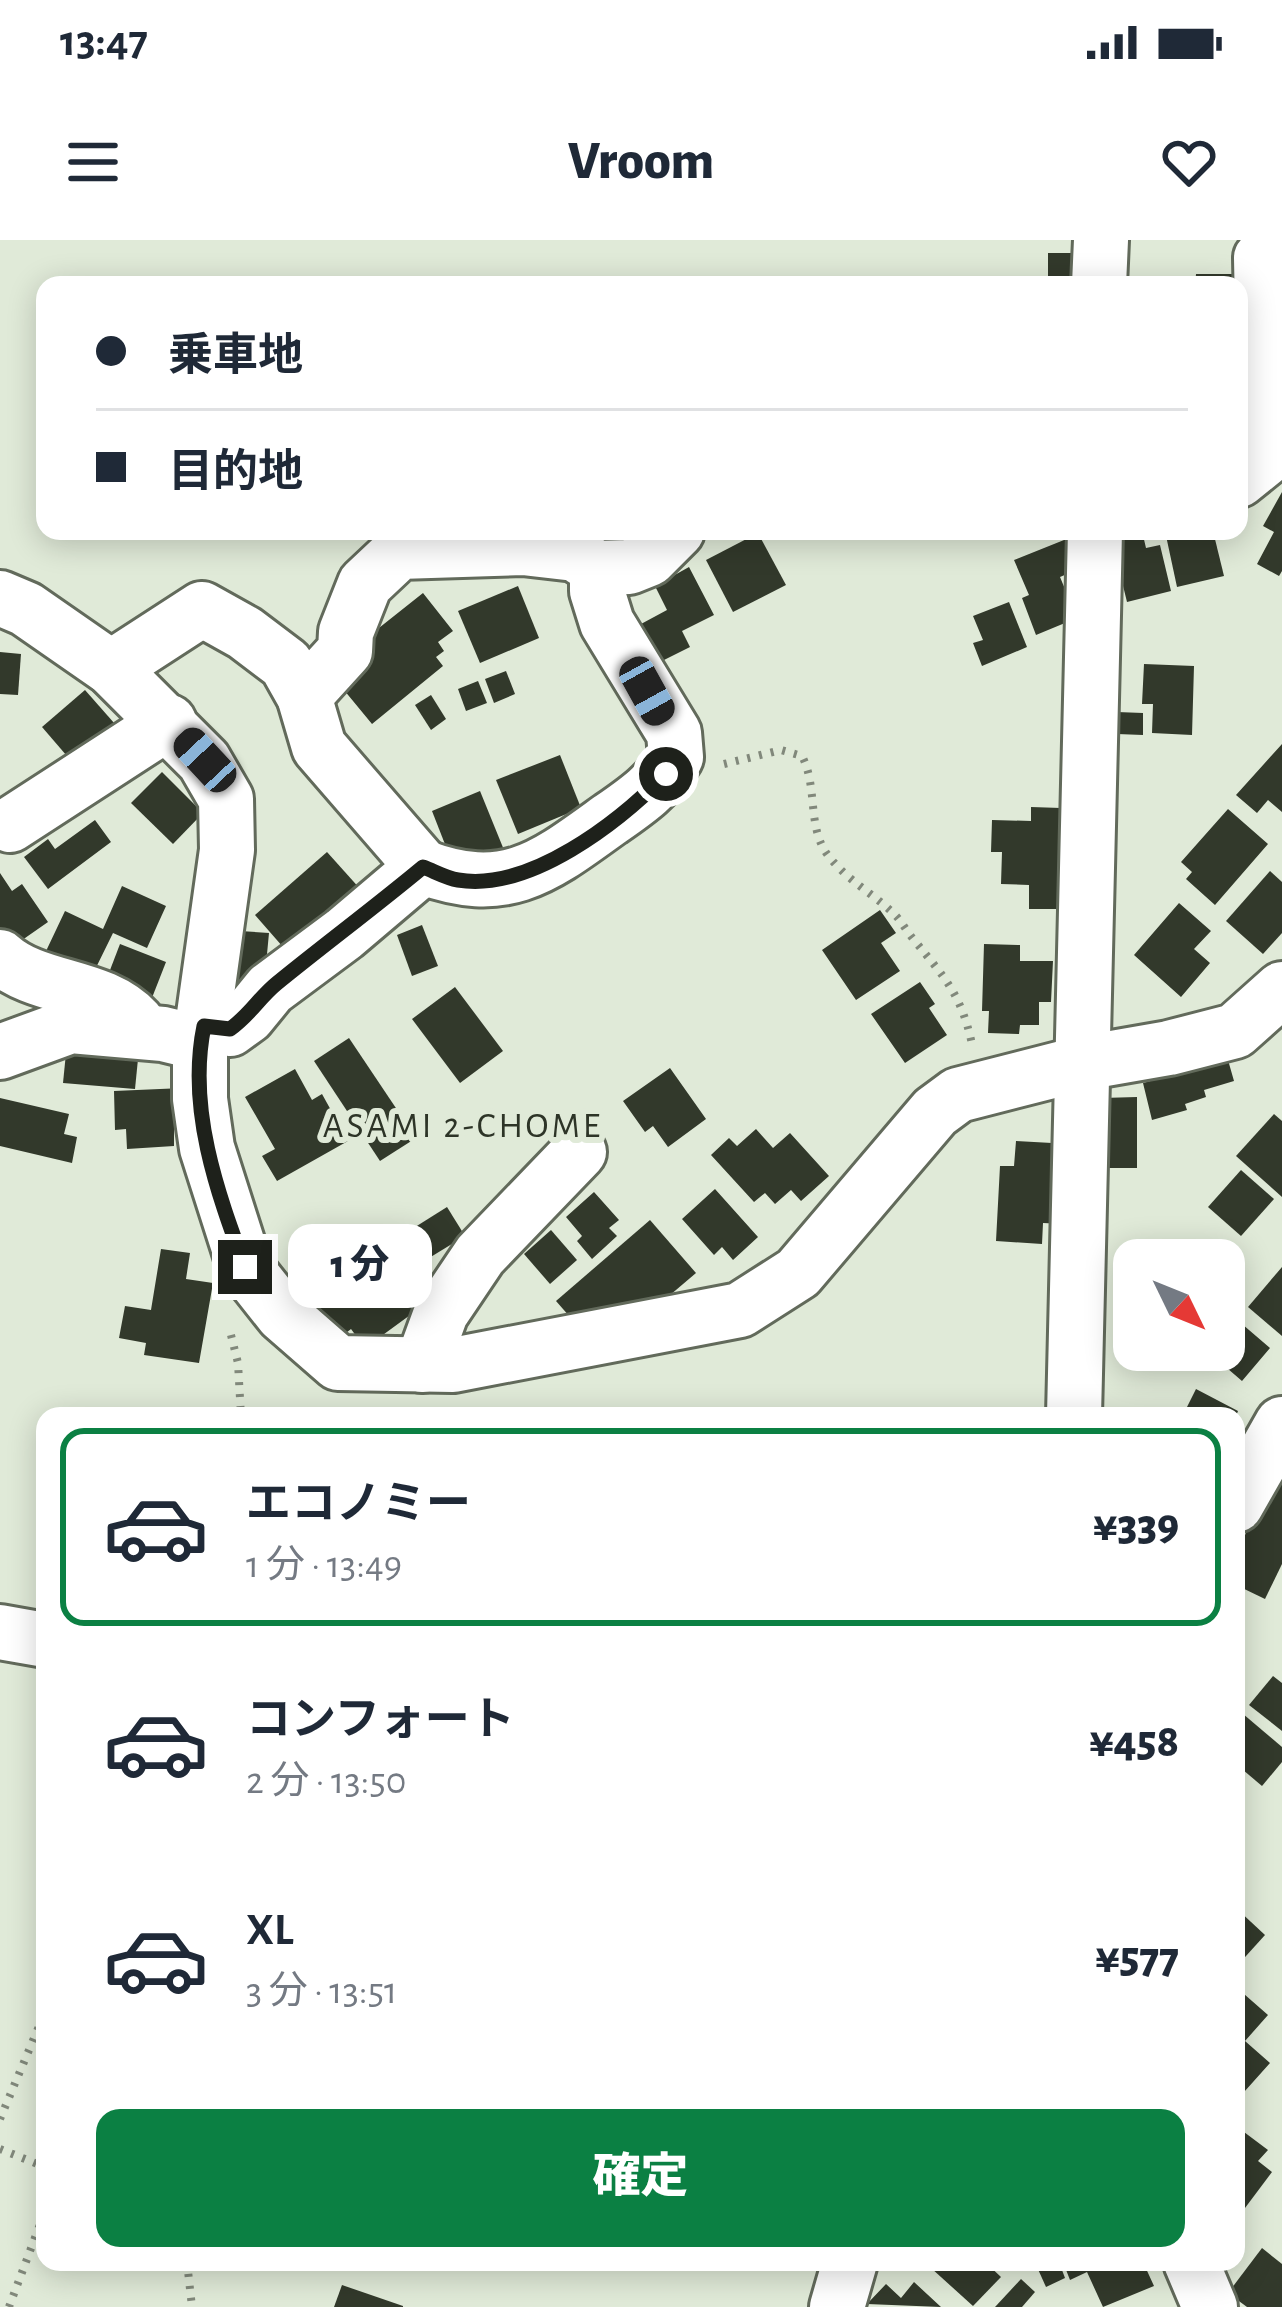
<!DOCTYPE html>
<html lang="ja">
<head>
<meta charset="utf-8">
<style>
	:root { --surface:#fff; --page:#f2f2f3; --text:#1f2937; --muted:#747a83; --line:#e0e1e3; --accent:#0b8043 }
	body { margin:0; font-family:"Alegreya Sans","Noto Sans JP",sans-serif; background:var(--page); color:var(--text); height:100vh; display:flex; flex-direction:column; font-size:45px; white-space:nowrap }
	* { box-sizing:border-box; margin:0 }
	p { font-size:39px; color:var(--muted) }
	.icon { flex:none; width:66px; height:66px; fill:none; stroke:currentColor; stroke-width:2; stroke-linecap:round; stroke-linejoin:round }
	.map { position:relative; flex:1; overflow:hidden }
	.details { position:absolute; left:36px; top:1167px; width:1209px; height:864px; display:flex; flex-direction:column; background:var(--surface); border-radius:24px; box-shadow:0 6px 30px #0003 }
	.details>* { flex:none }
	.guide { position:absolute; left:36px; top:36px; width:1212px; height:264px; border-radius:24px; box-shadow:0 6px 30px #0003; display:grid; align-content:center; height:264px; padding:0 60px; background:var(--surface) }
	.needle { width:78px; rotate:133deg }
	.controls { position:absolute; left:1113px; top:999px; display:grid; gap:24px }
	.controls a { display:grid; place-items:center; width:132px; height:132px; border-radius:24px; background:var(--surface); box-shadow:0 6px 30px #0003; font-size:60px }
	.end { position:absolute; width:54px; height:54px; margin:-27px; border:15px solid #1e211b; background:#fff; box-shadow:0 0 0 6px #fff }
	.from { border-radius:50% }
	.bubble { position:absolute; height:84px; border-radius:24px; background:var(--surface); box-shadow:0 6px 30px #0003; font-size:39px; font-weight:800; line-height:84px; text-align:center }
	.car { position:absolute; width:36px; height:72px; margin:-36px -18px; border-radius:15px; box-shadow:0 0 9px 3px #0007; background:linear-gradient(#222 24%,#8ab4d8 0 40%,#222 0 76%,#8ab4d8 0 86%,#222 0) }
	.guide b { display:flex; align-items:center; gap:42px; height:114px; font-size:45px }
	.guide b+b { border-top:3px solid var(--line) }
	.guide i { width:30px; height:30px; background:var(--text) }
	ul { padding:21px 0 0; list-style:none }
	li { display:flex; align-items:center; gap:36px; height:198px; margin:0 24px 18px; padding:0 36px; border:6px solid transparent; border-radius:24px }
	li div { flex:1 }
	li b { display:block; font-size:45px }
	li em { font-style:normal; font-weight:800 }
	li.active { border-color:var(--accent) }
	li>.icon { width:108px; height:108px; stroke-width:1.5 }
	.button { display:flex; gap:24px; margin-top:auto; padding:24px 60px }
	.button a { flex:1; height:138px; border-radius:24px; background:var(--accent); color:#fff; font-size:48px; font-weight:800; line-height:138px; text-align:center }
	.status { display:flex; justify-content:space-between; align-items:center; height:84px; padding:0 60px; background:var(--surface); direction:ltr }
	.status svg { height:33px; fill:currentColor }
	header { display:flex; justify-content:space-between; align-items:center; height:156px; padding:0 60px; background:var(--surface); font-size:54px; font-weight:800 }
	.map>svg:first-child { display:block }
	.building { fill:#32392b }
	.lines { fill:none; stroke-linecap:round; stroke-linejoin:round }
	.minor-casing { stroke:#626a5b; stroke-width:60 }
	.path { stroke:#81887b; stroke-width:8; stroke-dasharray:3 9; stroke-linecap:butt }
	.minor { stroke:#fff; stroke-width:54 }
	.route { stroke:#1e211b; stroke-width:15 }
	.labels { text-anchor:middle; stroke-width:12; stroke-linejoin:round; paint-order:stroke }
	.neighbourhood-label { font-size:36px; letter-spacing:3px; fill:#2d3427; stroke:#e0ead8 }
</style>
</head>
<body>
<div class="status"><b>13:47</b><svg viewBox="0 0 49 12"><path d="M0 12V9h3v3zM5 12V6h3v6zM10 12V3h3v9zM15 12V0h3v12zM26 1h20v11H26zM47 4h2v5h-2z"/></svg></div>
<header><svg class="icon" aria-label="menu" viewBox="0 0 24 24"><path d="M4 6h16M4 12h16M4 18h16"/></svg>Vroom<svg class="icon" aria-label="heart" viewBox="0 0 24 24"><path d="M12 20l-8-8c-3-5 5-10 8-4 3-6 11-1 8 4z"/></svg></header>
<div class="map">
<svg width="1282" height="2067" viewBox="0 0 1282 2067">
	<rect width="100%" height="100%" fill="#e0ead8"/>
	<g class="building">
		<path d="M 1048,13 L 1078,13 L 1096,45 L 1048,45 Z"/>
		<path d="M 1196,34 L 1249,34 L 1239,45 L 1195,45 Z"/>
		<path d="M 1282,252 L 1282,331 L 1279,336 L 1257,324 L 1274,292 L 1263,286 Z"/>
		<path d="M 1142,291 L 1146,308 L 1160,305 L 1171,351 L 1127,362 L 1111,297 Z"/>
		<path d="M 1165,291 L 1213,291 L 1224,336 L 1177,347 Z"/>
		<path d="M 758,293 L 786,345 L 733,372 L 706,320 Z"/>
		<path d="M 1069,298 L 1081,328 L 1060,337 L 1077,378 L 1036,395 L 1022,358 L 1029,355 L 1014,320 Z"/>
		<path d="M 689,327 L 714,375 L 682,391 L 690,407 L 660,422 L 641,384 L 667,370 L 655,346 Z"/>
		<path d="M 518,346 L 539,398 L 480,423 L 458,371 Z"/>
		<path d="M 423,353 L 453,391 L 438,402 L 444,411 L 436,417 L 443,426 L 372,484 L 339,444 L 372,418 L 360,403 Z"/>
		<path d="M 1009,362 L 1027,407 L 982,426 L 973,403 L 983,400 L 973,376 Z"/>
		<path d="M 0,412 L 21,414 L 18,455 L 0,454 Z"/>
		<path d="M 1144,424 L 1194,426 L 1192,495 L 1152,493 L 1153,464 L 1142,464 Z"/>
		<path d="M 506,431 L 515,454 L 494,463 L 485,439 Z"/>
		<path d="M 478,441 L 487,463 L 466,471 L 458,449 Z"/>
		<path d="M 85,450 L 122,492 L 79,530 L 42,487 Z"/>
		<path d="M 431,455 L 446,479 L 431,490 L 415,465 Z"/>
		<path d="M 1117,472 L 1143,473 L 1143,495 L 1117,494 Z"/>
		<path d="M 1282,504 L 1282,572 L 1268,560 L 1257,573 L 1236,555 Z"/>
		<path d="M 560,515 L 581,568 L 518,594 L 496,540 Z"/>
		<path d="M 162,532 L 203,573 L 173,604 L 131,563 Z"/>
		<path d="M 480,551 L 506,615 L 457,635 L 432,571 Z"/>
		<path d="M 1031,567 L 1061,568 L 1058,669 L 1029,669 L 1029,645 L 1001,644 L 1002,612 L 991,612 L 992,580 L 1031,581 Z"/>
		<path d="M 1228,569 L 1268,604 L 1215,665 L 1186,639 L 1192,632 L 1181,622 Z"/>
		<path d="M 95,580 L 111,602 L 48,649 L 24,617 L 48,599 L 55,609 Z"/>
		<path d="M 327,612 L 362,651 L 290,715 L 255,675 Z"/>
		<path d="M 1270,631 L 1282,642 L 1282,693 L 1263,714 L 1226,681 Z"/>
		<path d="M 0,633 L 12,651 L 22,644 L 48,682 L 5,712 L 0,704 Z"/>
		<path d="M 122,646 L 166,666 L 147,708 L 113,693 L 85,750 L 38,728 L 65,671 L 103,689 Z"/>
		<path d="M 1179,663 L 1211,691 L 1194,709 L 1210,723 L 1181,757 L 1134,715 Z"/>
		<path d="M 880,670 L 896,693 L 881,703 L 900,731 L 856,760 L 822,710 Z"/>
		<path d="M 422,685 L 438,726 L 412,736 L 397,695 Z"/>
		<path d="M 240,691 L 269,693 L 264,746 L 235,763 Z"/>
		<path d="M 120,704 L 166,722 L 148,768 L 102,751 Z"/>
		<path d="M 984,704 L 1020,705 L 1020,721 L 1053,721 L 1051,762 L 1039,762 L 1039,785 L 1020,785 L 1019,794 L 988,793 L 989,771 L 982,771 Z"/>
		<path d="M 920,742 L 935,764 L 929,768 L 947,795 L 905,823 L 871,774 Z"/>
		<path d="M 455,747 L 503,811 L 460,843 L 412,779 Z"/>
		<path d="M 349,798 L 416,898 L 380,921 L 314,821 Z"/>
		<path d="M 67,803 L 139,809 L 135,849 L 63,843 Z"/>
		<path d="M 1228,820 L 1234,841 L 1204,850 L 1206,857 L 1185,864 L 1187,870 L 1152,880 L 1143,843 Z"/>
		<path d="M 670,828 L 706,879 L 668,907 L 653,886 L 645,892 L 623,861 Z"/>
		<path d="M 295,829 L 312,860 L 322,854 L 348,901 L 277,941 L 262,916 L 275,909 L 245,857 Z"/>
		<path d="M 183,848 L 185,886 L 174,887 L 174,906 L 127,909 L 126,889 L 115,890 L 114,851 Z"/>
		<path d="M 1137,857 L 1137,928 L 1102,928 L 1102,858 Z"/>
		<path d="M 0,858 L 69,874 L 64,894 L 77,897 L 72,923 L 0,906 Z"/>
		<path d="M 1274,874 L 1282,881 L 1282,957 L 1236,916 Z"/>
		<path d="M 756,889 L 773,908 L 790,893 L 829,936 L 801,961 L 791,950 L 775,964 L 765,953 L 754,962 L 711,915 L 729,898 L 737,906 Z"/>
		<path d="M 1016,901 L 1070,904 L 1065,984 L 1043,983 L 1042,1004 L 996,1001 L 1000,926 L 1014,926 Z"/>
		<path d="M 1241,930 L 1274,959 L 1241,996 L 1208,967 Z"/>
		<path d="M 715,949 L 758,997 L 733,1020 L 722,1007 L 714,1015 L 682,979 Z"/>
		<path d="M 594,952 L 619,980 L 609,988 L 617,996 L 592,1019 L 577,1001 L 582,996 L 566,977 Z"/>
		<path d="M 447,967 L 465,996 L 429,1018 L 412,989 Z"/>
		<path d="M 650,980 L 696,1033 L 656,1067 L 577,1085 L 556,1061 Z"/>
		<path d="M 551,990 L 577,1020 L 550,1044 L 524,1014 Z"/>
		<path d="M 161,1009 L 190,1013 L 186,1039 L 213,1043 L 199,1123 L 144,1115 L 146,1103 L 119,1098 L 125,1066 L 151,1070 Z"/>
		<path d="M 338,1019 L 363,1052 L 389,1032 L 417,1070 L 365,1108 L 351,1089 L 337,1100 L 293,1054 Z"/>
		<path d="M 1282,1027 L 1282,1096 L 1248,1067 Z"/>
		<path d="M 1228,1072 L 1270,1108 L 1242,1141 L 1206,1110 L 1224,1110 L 1224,1077 Z"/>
		<path d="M 1196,1149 L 1238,1171 L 1236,1176 L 1170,1176 L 1174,1168 L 1184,1173 Z"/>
		<path d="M 1282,1221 L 1282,1324 L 1265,1359 L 1236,1345 L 1236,1313 Z"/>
		<path d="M 1273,1436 L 1282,1443 L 1282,1491 L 1249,1465 Z"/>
		<path d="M 1236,1468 L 1282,1507 L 1282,1522 L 1262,1546 L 1236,1524 Z"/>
		<path d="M 1236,1668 L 1265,1695 L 1236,1727 Z"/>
		<path d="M 1236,1747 L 1268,1775 L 1245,1801 L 1270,1823 L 1236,1861 Z"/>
		<path d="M 1236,1886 L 1268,1910 L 1258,1921 L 1272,1932 L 1236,1980 Z"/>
		<path d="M 1262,2008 L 1282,2024 L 1282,2067 L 1247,2067 L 1228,2053 Z"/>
		<path d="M 937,2022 L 985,2022 L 1001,2037 L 973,2066 L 931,2028 Z"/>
		<path d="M 1048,2022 L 1059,2022 L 1065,2038 L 1046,2047 L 1037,2027 Z"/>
		<path d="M 1063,2022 L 1143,2022 L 1154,2046 L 1103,2067 L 1087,2032 L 1070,2040 Z"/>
		<path d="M 1021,2039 L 1035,2052 L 1022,2067 L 995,2067 Z"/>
		<path d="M 914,2042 L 941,2067 L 867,2064 L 886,2044 L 901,2058 Z"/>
		<path d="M 342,2045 L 403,2066 L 403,2067 L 334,2067 Z"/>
	</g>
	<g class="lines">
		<defs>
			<g id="minor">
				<path d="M 1099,45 L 1101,0"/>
				<path d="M 1239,240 L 1265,219 L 1261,18 L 1279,0"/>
				<path d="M 0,358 L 26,369 L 111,428 L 204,521 L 226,559 L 227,610 L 200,803 L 200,859 L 207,908 L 245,1027 L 283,1075 L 338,1123 L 453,1125 L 740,1070 L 798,1033 L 935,872 L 958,855 L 1083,823 L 1169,808 L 1235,791 L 1282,749"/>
				<path d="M 111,428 L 202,369 L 245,393 L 286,424 L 304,456 L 319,507 L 423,627 L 344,694 L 270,749 L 248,776 L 230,789 L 204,786"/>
				<path d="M 304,456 L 345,411 L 346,392 L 365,344 L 399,312 L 523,308 L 575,314 L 597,328 L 629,327 L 649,319 L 677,291"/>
				<path d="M 10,585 L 169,482"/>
				<path d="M 423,627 C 506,658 544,627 609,580 C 635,562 659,546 676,517 L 674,493 L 607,383 L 597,351 L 597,328"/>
				<path d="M 0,717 C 38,751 101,743 137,782"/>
				<path d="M 0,812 L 71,786 L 163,794 L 200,803"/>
				<path d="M 422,1125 L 441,1073 L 480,1015 L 579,912"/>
				<path d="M 1074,1176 L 1095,291"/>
				<path d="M 1236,1265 L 1282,1184"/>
				<path d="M 0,1392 L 45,1400"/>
				<path d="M 1191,2022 L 1210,2067"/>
				<path d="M 837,2067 L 850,2022"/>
			</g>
		</defs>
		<use href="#minor" class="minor-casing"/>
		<g class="path">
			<path d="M 724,524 L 781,510 L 802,516 C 818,547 807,586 827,614 C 848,642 875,654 897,677 C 903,684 908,693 914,700 C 945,738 961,754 972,804"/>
			<path d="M 231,1095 L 238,1123 L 241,1176"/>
			<path d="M 0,1879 L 45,1772"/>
			<path d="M 0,1909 L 45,1927"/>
			<path d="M 187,2022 L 192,2067"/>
			<path d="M 9,2067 L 45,1971"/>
		</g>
		<use href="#minor" class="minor"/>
	</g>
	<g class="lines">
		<path class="route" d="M 245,1027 C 217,952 187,868 204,786 L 230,789 C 249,776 259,758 276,744 C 325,704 375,667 423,627 C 434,631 446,638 458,640 C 530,652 619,582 666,534"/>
	</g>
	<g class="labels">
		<g class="neighbourhood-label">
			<text x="463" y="897">ASAMI 2-CHOME</text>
		</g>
	</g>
</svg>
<div class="controls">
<a><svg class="needle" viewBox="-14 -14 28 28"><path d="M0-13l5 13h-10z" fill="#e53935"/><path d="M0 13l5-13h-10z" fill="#747a83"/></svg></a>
</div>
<i class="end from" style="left:666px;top:534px"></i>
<i class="end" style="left:245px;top:1027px"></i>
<div class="bubble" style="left:288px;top:984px;width:144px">1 分</div>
<i class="car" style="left:647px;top:451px;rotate:151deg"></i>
<i class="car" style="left:205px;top:520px;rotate:317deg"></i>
<div class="guide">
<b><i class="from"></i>乗車地</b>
<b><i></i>目的地</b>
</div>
<section class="details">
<ul>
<li class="active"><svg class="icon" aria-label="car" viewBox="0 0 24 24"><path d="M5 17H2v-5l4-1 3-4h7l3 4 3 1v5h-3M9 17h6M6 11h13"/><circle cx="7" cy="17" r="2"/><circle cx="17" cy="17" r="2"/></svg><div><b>エコノミー</b><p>1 分 · 13:49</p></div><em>¥339</em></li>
<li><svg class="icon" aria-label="car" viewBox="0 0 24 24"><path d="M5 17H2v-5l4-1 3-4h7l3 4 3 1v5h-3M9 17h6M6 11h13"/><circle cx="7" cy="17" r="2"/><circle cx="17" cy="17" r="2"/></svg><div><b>コンフォート</b><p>2 分 · 13:50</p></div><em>¥458</em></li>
<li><svg class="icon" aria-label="car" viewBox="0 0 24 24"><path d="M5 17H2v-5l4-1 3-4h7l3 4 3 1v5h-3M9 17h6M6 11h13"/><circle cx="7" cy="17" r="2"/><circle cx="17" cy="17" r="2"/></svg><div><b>XL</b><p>3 分 · 13:51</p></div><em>¥577</em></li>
</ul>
<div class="button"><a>確定</a></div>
</section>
</div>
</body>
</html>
